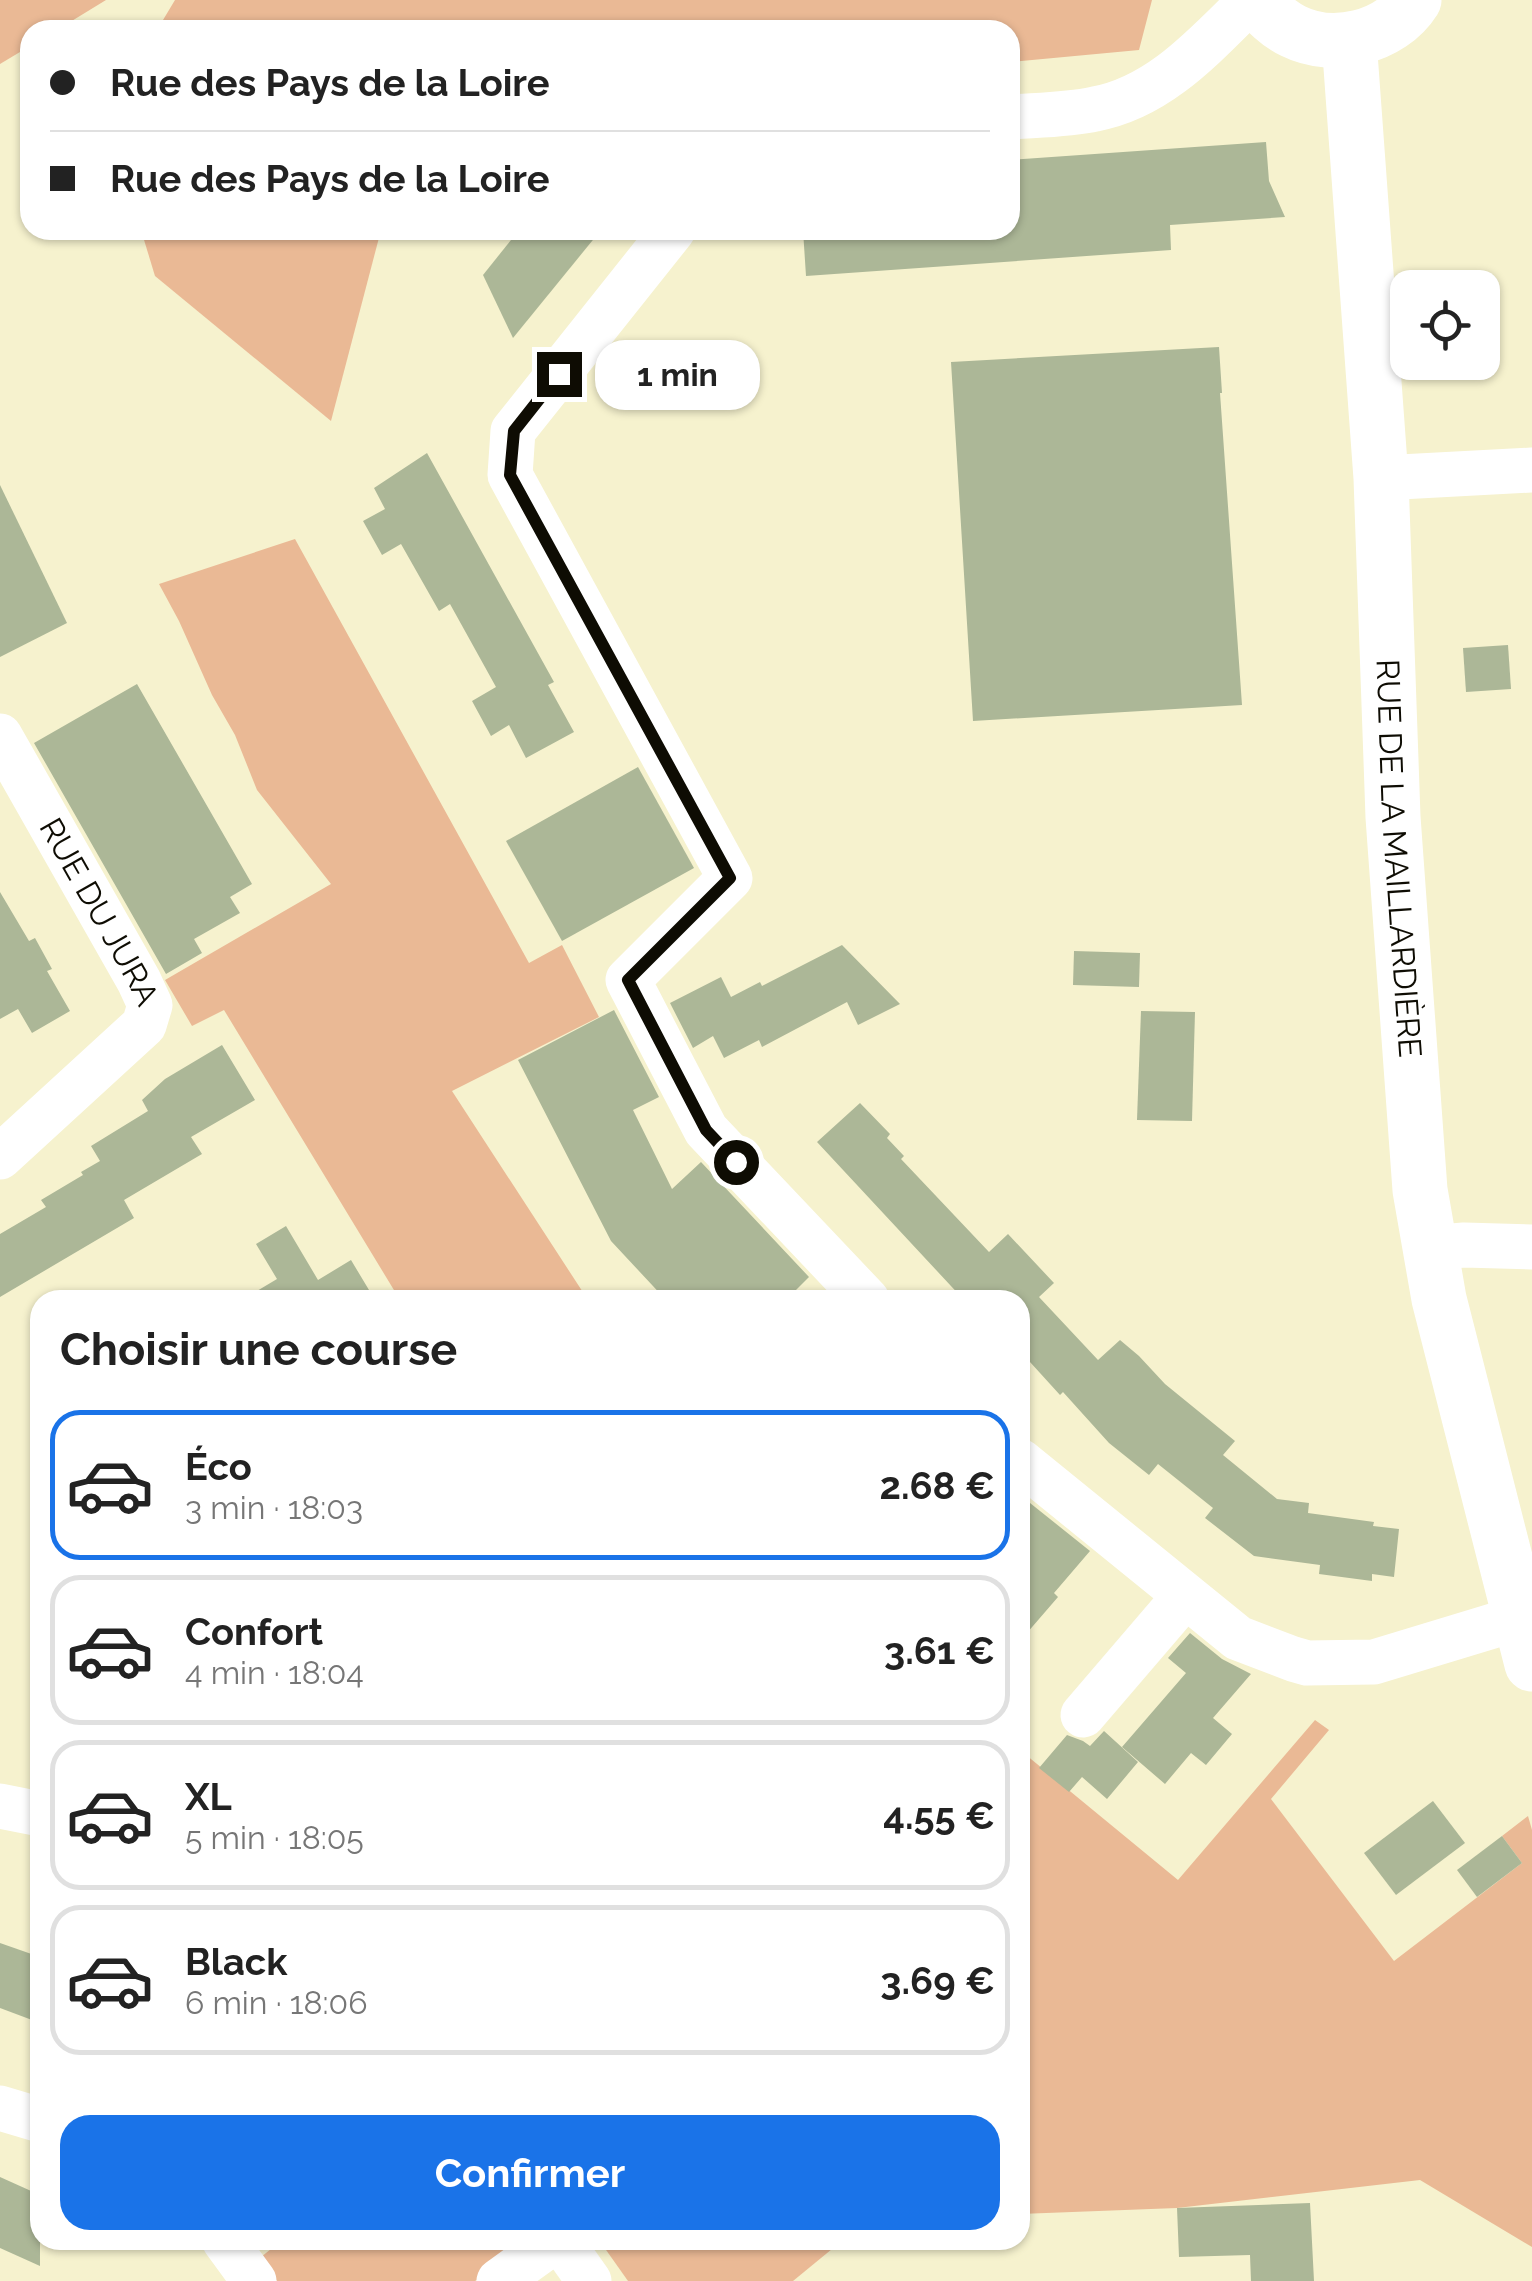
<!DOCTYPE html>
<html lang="fr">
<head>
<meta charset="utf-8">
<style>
	:root { --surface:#fff; --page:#f6f6f6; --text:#222; --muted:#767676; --line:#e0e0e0; --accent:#1a73e8 }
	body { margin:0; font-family:Raleway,sans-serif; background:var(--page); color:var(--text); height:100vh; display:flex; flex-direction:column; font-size:38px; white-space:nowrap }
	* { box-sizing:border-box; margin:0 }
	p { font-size:32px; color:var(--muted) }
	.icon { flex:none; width:55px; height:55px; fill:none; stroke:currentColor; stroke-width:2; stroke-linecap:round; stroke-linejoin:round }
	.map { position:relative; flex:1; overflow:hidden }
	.panel { position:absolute; left:30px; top:1290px; width:1000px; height:960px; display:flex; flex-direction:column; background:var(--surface); border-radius:30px; box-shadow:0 2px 8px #0004 }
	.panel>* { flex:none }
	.banner { position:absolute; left:20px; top:20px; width:1000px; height:220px; border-radius:30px; box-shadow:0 2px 8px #0004; display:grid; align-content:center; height:220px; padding:0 30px; background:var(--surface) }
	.controls { position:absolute; left:1390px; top:270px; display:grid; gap:20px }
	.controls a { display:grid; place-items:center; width:110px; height:110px; border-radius:20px; background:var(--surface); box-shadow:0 2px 8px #0004; font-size:50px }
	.end { position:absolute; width:45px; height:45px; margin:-22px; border:12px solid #0e0c03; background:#fff; box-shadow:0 0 0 5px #fff }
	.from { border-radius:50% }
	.bubble { position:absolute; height:70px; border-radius:30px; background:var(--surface); box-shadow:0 2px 8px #0004; font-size:32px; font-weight:700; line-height:70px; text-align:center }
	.banner b { display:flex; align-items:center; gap:35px; height:95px; font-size:38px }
	.banner b+b { border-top:2px solid var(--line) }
	.banner i { width:25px; height:25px; background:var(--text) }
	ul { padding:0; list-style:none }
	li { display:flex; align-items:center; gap:30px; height:150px; margin:0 20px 15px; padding:0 10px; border:5px solid var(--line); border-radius:30px }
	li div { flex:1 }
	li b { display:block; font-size:38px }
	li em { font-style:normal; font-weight:700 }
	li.active { border-color:var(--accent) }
	li>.icon { width:90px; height:90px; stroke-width:1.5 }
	h2 { padding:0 30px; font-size:45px; line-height:120px }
	.primary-button { display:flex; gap:20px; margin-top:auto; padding:20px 30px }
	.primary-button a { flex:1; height:115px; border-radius:30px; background:var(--accent); color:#fff; font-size:40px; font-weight:700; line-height:115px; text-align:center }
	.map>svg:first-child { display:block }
	.green { fill:#eab995 }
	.building { fill:#acb797 }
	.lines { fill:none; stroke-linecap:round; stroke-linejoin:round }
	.minor { stroke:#fff; stroke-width:45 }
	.tertiary { stroke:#fff; stroke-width:55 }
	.route { stroke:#0e0c03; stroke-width:12 }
	.labels { text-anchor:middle; stroke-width:10; stroke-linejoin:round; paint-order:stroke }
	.street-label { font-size:32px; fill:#0e0c03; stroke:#f6f2ce }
</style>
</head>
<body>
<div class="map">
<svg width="1532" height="2281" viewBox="0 0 1532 2281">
	<rect width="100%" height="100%" fill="#f6f2ce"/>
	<g class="green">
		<path d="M 0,0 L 106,0 L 57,30 L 30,30 L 30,46 L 0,64 Z"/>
		<path d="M 175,0 L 1152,0 L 1139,50 L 1010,62 L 1010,30 L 157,30 Z"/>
		<path d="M 141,230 L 381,230 L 331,421 L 155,276 Z"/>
		<path d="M 295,539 L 529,963 L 562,945 L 599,1017 L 452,1091 L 588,1300 L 400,1300 L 224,1010 L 192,1026 L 165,980 L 331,884 L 257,790 L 235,735 L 212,695 L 179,621 L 159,584 Z"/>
		<path d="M 1315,1720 L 1329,1730 L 1271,1799 L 1394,1961 L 1522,1863 L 1502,1836 L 1528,1816 L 1532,1830 L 1532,2247 L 1420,2180 L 1177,2208 L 1020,2214 L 1020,1750 L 1178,1880 Z"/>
		<path d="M 265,2240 L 497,2240 L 509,2258 L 475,2281 L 277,2281 L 261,2257 L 271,2249 Z"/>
		<path d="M 599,2240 L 843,2240 L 793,2281 L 628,2281 Z"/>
	</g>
	<g class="building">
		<path d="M 1266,142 L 1269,181 L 1285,217 L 1170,225 L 1171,250 L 806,276 L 803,230 L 1010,230 L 1010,160 Z"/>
		<path d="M 519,230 L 601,230 L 513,338 L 483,275 Z"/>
		<path d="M 1219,347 L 1222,393 L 1220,393 L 1242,705 L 973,721 L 951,362 Z"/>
		<path d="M 427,453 L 554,682 L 548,685 L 574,732 L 526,758 L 509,725 L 491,736 L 472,701 L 496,687 L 450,604 L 439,611 L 401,544 L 382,555 L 363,521 L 385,509 L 374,488 Z"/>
		<path d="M 0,485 L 67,623 L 0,657 Z"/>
		<path d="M 1508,645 L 1511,689 L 1466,692 L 1463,648 Z"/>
		<path d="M 137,684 L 252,884 L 230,897 L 240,913 L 194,939 L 202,953 L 166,974 L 34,743 Z"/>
		<path d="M 638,767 L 694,868 L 562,941 L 506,841 Z"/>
		<path d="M 0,892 L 29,941 L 35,938 L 52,969 L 47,971 L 70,1011 L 32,1033 L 18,1009 L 0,1019 Z"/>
		<path d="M 842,945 L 900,1004 L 858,1025 L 847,1002 L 762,1047 L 759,1040 L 724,1058 L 713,1036 L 693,1048 L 670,1003 L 721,977 L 731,997 L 760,982 L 762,986 Z"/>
		<path d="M 1074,951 L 1140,953 L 1139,987 L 1073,985 Z"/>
		<path d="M 614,1010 L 659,1097 L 633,1110 L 672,1189 L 701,1162 L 809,1277 L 786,1300 L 666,1300 L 611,1241 L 518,1060 Z"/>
		<path d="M 1141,1011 L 1195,1012 L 1192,1121 L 1137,1120 Z"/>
		<path d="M 222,1045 L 255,1100 L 191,1137 L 202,1154 L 124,1200 L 134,1218 L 0,1297 L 0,1234 L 46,1207 L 41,1200 L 83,1175 L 81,1172 L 100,1161 L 91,1146 L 148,1111 L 142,1100 L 165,1079 Z"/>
		<path d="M 860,1103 L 890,1134 L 887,1138 L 904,1156 L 901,1159 L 989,1252 L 1008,1234 L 1054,1283 L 1039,1297 L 1098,1360 L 1120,1340 L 1139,1356 L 1165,1384 L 1235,1441 L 1223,1455 L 1277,1499 L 1309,1503 L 1308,1513 L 1374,1522 L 1373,1526 L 1399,1529 L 1394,1577 L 1372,1574 L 1372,1581 L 1319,1574 L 1320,1565 L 1254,1556 L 1205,1518 L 1213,1508 L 1158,1464 L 1149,1475 L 1109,1443 L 1063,1392 L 1060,1395 L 1020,1351 L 1020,1300 L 964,1300 L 817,1142 Z"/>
		<path d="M 286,1226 L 318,1280 L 351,1260 L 375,1300 L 242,1300 L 277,1279 L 256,1244 Z"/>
		<path d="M 1020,1495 L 1090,1551 L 1054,1593 L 1058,1597 L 1020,1641 Z"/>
		<path d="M 1190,1633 L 1222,1659 L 1251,1674 L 1213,1718 L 1232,1734 L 1206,1765 L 1191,1753 L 1165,1784 L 1122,1747 L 1186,1673 L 1168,1658 Z"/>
		<path d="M 1104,1731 L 1138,1762 L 1107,1799 L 1082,1777 L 1069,1792 L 1039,1768 L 1067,1735 L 1083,1741 L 1090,1746 Z"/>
		<path d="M 1433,1801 L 1465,1843 L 1396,1895 L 1364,1853 Z"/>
		<path d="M 1502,1836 L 1522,1863 L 1477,1897 L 1457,1870 Z"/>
		<path d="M 0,1943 L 40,1957 L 40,2023 L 0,2008 Z"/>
		<path d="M 0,2177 L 40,2195 L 40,2266 L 0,2248 Z"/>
		<path d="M 1310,2203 L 1314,2281 L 1251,2281 L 1250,2255 L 1179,2257 L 1177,2208 Z"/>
	</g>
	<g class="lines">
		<g class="minor">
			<path d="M 1010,117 C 1038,115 1068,115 1095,109 C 1160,97 1205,45 1251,0"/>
			<path d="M 673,230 L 513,431 L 510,475 L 730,878 L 628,980 L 706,1130 L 867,1300"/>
			<path d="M 1381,478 L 1532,470"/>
			<path id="s1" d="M 0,736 L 139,981 L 150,1005 L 144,1025 L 0,1157"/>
			<path d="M 1429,1248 L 1464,1245 L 1532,1247"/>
			<path d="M 1020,1461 L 1238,1638 L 1293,1659 L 1307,1663 L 1374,1662 L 1519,1618"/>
			<path d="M 1083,1715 L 1185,1596"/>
			<path d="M 0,1806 L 40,1814"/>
			<path d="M 0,2108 L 40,2120"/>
			<path d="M 224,2240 L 254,2281"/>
			<path d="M 560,2240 L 589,2281"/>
			<path d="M 499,2281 L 556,2240"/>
		</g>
		<g class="tertiary">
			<path d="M 1256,0 C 1267,12 1277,23 1293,31 C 1333,51 1390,38 1414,0"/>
			<path id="s2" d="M 1349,40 L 1381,478 L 1393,817 L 1420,1190 L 1439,1299 L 1532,1664"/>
		</g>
	</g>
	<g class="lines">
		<path class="route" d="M 559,374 L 514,431 L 510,475 L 730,878 L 628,980 L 706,1130 L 736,1162"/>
	</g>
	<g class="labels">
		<g class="street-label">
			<text dy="11" stroke="none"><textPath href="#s2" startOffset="820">RUE DE LA MAILLARDIÈRE</textPath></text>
			<text dy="11" stroke="none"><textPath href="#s1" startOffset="202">RUE DU JURA</textPath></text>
		</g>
	</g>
</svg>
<div class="controls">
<a><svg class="icon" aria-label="locate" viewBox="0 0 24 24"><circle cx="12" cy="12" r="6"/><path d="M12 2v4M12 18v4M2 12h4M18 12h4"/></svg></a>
</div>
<i class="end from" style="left:736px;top:1162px"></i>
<i class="end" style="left:559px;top:374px"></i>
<div class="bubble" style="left:595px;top:340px;width:165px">1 min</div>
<div class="banner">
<b><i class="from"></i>Rue des Pays de la Loire</b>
<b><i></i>Rue des Pays de la Loire</b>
</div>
<section class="panel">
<h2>Choisir une course</h2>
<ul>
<li class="active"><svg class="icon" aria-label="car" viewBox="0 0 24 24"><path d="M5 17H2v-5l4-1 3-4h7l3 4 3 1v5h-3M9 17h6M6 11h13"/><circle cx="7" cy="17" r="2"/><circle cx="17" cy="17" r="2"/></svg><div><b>Éco</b><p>3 min · 18:03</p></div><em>2.68 €</em></li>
<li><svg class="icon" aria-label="car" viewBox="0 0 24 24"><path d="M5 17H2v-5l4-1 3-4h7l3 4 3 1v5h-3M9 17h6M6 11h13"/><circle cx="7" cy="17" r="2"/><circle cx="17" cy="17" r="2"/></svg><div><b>Confort</b><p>4 min · 18:04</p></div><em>3.61 €</em></li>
<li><svg class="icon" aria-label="car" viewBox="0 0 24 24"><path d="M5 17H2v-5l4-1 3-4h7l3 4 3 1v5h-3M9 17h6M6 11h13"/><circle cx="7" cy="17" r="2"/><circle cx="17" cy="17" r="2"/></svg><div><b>XL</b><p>5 min · 18:05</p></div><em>4.55 €</em></li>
<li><svg class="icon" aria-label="car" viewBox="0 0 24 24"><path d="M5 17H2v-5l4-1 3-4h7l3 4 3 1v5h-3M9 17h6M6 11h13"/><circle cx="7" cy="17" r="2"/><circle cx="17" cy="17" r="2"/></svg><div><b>Black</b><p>6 min · 18:06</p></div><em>3.69 €</em></li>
</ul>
<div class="primary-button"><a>Confirmer</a></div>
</section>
</div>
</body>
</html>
